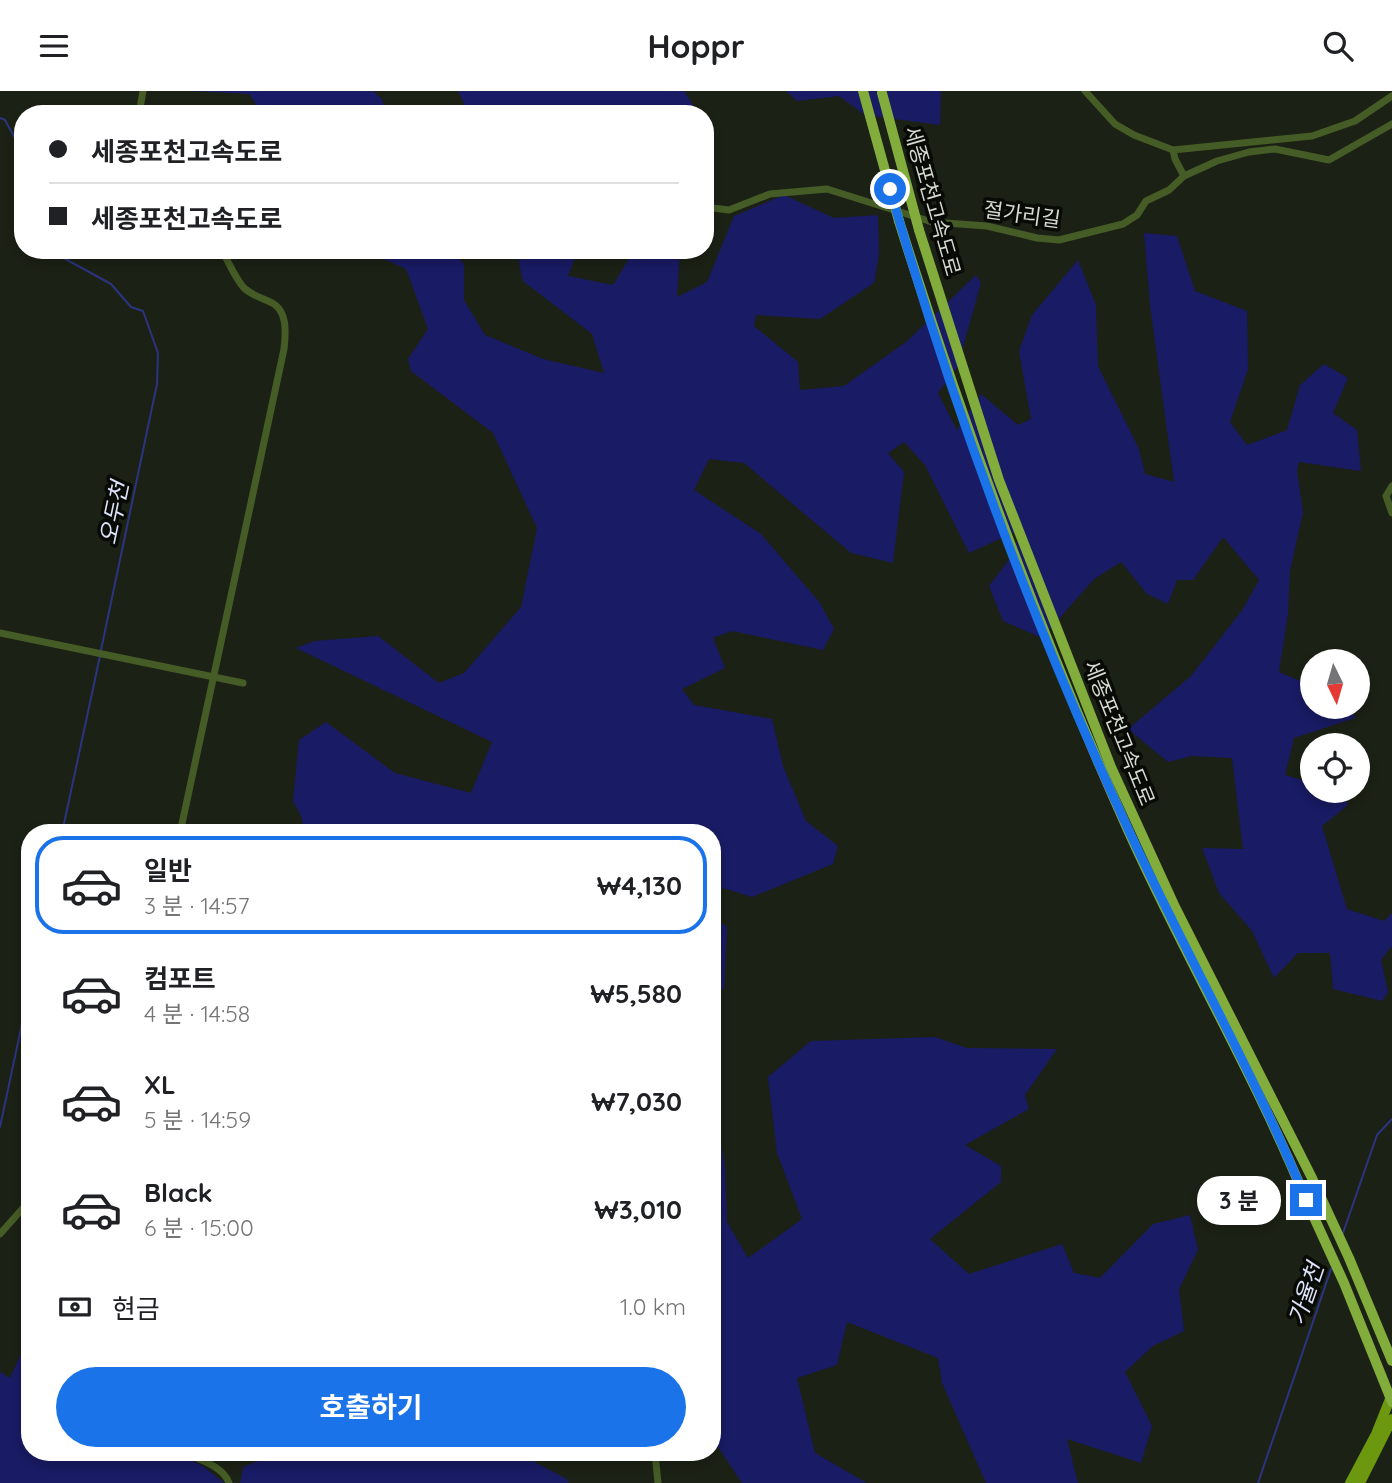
<!DOCTYPE html>
<html lang="ko">
<head>
<meta charset="utf-8">
<style>
	:root { --surface:#fff; --page:#f6f6f6; --text:#202124; --muted:#757577; --line:#e0e0e0; --accent:#1a73e8 }
	body { margin:0; font-family:Quicksand,"Noto Sans KR",sans-serif; background:var(--page); color:var(--text); height:100vh; display:flex; flex-direction:column; font-size:26px; white-space:nowrap }
	* { box-sizing:border-box; margin:0 }
	p { font-size:23px; color:var(--muted) }
	.icon { flex:none; width:38px; height:38px; fill:none; stroke:currentColor; stroke-width:2; stroke-linecap:round; stroke-linejoin:round }
	.map { position:relative; flex:1; overflow:hidden }
	.drawer { position:absolute; left:21px; top:733px; width:700px; height:637px; display:flex; flex-direction:column; background:var(--surface); border-radius:28px; box-shadow:0 4px 10px #0003 }
	.drawer>* { flex:none }
	.top-card { position:absolute; left:14px; top:14px; width:700px; height:154px; border-radius:28px; box-shadow:0 4px 10px #0003; display:grid; align-content:center; height:154px; padding:0 35px; background:var(--surface) }
	.needle { width:46px; rotate:175deg }
	.fabs { position:absolute; left:1300px; top:558px; display:grid; gap:14px }
	.fabs a { display:grid; place-items:center; width:70px; height:70px; border-radius:50%; background:var(--surface); box-shadow:0 4px 10px #0003; font-size:35px }
	.end { position:absolute; width:32px; height:32px; margin:-16px; border:9px solid #1a73e8; background:#fff; box-shadow:0 0 0 4px #fff }
	.from { border-radius:50% }
	.bubble { position:absolute; height:49px; border-radius:24px; background:var(--surface); box-shadow:0 4px 10px #0003; font-size:23px; font-weight:700; line-height:49px; text-align:center }
	.top-card b { display:flex; align-items:center; gap:24px; height:66px; font-size:26px }
	.top-card b+b { border-top:2px solid var(--line) }
	.top-card i { width:18px; height:18px; background:var(--text) }
	ul { padding:12px 0 0; list-style:none }
	li { display:flex; align-items:center; gap:21px; height:98px; margin:0 14px 10px; padding:0 21px; border:4px solid transparent; border-radius:28px }
	li div { flex:1 }
	li b { display:block; font-size:26px }
	li em { font-style:normal; font-weight:700 }
	li.on { border-color:var(--accent) }
	li>.icon { width:63px; height:63px; stroke-width:1.5 }
	.pay { display:flex; align-items:center; gap:18px; height:77px; padding:0 35px; font-size:26px }
	.pay p { margin-inline-start:auto }
	.button { display:flex; gap:14px; margin-top:auto; padding:14px 35px }
	.button a { flex:1; height:80px; border-radius:42px; background:var(--accent); color:#fff; font-size:28px; font-weight:700; line-height:80px; text-align:center }
	header { display:flex; justify-content:space-between; align-items:center; height:91px; padding:0 35px; background:var(--surface); font-size:32px; font-weight:700 }
	.map>svg:first-child { display:block }
	.green { fill:#191b64 }
	.lines { fill:none; stroke-linecap:round; stroke-linejoin:round }
	.stream { stroke:#2b3480; stroke-width:2 }
	.minor { stroke:#465c26; stroke-width:7 }
	.major { stroke:#6c980f; stroke-width:10 }
	.highway { stroke:#82ad3c; stroke-width:10 }
	.highway-bridge { stroke:#82ad3c; stroke-width:10 }
	.route { stroke:#1a73e8; stroke-width:9 }
	.labels { text-anchor:middle; stroke-width:7; stroke-linejoin:round; paint-order:stroke }
	.street-label { font-size:21px; fill:#d6d9d2; stroke:#080a05 }
	.water-label { font-size:23px; font-style:italic; fill:#dde3fa; stroke:#080a05 }
</style>
</head>
<body>
<header><svg class="icon" aria-label="menu" viewBox="0 0 24 24"><path d="M4 6h16M4 12h16M4 18h16"/></svg>Hoppr<svg class="icon" aria-label="search" viewBox="0 0 24 24"><circle cx="10" cy="10" r="6"/><path d="M15 15l6 6"/></svg></header>
<div class="map">
<svg width="1392" height="1392" viewBox="0 0 1392 1392">
	<rect width="100%" height="100%" fill="#1c2115"/>
	<g class="green">
		<path d="M 190,0 L 373,0 L 382,8 L 386,23 L 263,23 L 249,3 Z"/>
		<path d="M 458,0 L 684,0 L 698,22 L 469,23 Z"/>
		<path d="M 786,0 L 941,0 L 940,34 L 865,24 L 839,5 L 797,10 Z"/>
		<path d="M 784,104 L 834,127 L 878,124 L 879,164 L 874,192 L 820,228 L 756,224 L 754,235 L 798,271 L 800,299 L 844,295 L 906,251 L 976,184 L 981,192 L 957,277 L 938,302 L 957,339 L 981,303 L 1018,334 L 1031,328 L 1019,260 L 1032,224 L 1078,169 L 1096,214 L 1098,275 L 1139,358 L 1145,383 L 1174,391 L 1150,214 L 1144,142 L 1177,145 L 1195,200 L 1247,220 L 1248,278 L 1230,331 L 1247,354 L 1287,339 L 1300,294 L 1324,273 L 1348,287 L 1333,322 L 1357,339 L 1361,380 L 1299,371 L 1297,380 L 1303,421 L 1290,480 L 1288,522 L 1279,581 L 1312,595 L 1312,616 L 1351,616 L 1355,627 L 1294,647 L 1285,684 L 1312,692 L 1312,700 L 1344,701 L 1348,714 L 1322,735 L 1347,818 L 1384,830 L 1392,822 L 1392,855 L 1381,869 L 1388,901 L 1382,910 L 1333,898 L 1330,862 L 1298,862 L 1274,887 L 1252,840 L 1219,802 L 1202,757 L 1243,758 L 1232,667 L 1192,665 L 1168,671 L 1128,638 L 1191,585 L 1243,518 L 1259,489 L 1223,446 L 1193,489 L 1177,489 L 1168,513 L 1147,503 L 1121,471 L 1094,488 L 1042,547 L 1003,530 L 989,495 L 1013,463 L 1021,438 L 969,462 L 925,374 L 904,351 L 888,362 L 904,381 L 893,472 L 851,462 L 744,372 L 709,368 L 694,399 L 761,443 L 820,512 L 834,538 L 823,559 L 732,540 L 713,547 L 725,577 L 682,598 L 694,614 L 772,628 L 783,675 L 806,730 L 838,755 L 833,773 L 752,806 L 723,797 L 712,805 L 712,742 L 456,742 L 455,735 L 438,742 L 305,742 L 301,725 L 293,710 L 299,649 L 326,631 L 395,682 L 471,702 L 492,651 L 296,557 L 314,550 L 378,545 L 439,592 L 464,582 L 521,516 L 537,437 L 493,342 L 411,280 L 408,268 L 428,238 L 406,178 L 364,159 L 452,159 L 464,173 L 464,209 L 485,244 L 543,268 L 604,282 L 592,243 L 523,190 L 516,159 L 578,159 L 568,185 L 613,194 L 634,159 L 680,159 L 677,206 L 707,191 L 734,125 Z"/>
		<path d="M 712,825 L 727,836 L 724,898 L 712,897 Z"/>
		<path d="M 935,946 L 967,957 L 1057,958 L 1025,1004 L 1029,1018 L 965,1054 L 1001,1075 L 1001,1091 L 930,1148 L 969,1183 L 1062,1153 L 1074,1182 L 1100,1187 L 1153,1133 L 1190,1124 L 1198,1159 L 1179,1198 L 1184,1240 L 1153,1255 L 1125,1281 L 1152,1335 L 1141,1372 L 1067,1348 L 1078,1392 L 986,1392 L 942,1292 L 938,1267 L 847,1231 L 837,1274 L 797,1287 L 815,1362 L 867,1392 L 742,1392 L 712,1347 L 712,1044 L 719,1042 L 725,1076 L 727,1131 L 748,1167 L 802,1128 L 777,1062 L 768,986 L 811,950 Z"/>
		<path d="M 30,1242 L 30,1362 L 77,1362 L 84,1368 C 121,1362 162,1355 197,1372 C 207,1377 216,1386 224,1392 L 0,1392 L 0,1281 L 10,1287 Z"/>
		<path d="M 277,1362 L 537,1362 L 536,1372 L 567,1388 L 569,1392 L 240,1392 L 243,1376 Z"/>
	</g>
	<g class="lines">
		<g class="stream">
			<path d="M 0,27 L 5,29 L 23,62"/>
			<path d="M 49,159 L 111,193 L 131,216 L 143,220 L 158,262 L 157,293 L 101,559"/>
			<path d="M 62,742 L 100,565"/>
			<path d="M 0,1036 L 30,895"/>
			<path d="M 1343,1142 L 1377,1044 L 1392,1028"/>
			<path d="M 1258,1392 L 1331,1178"/>
		</g>
		<g class="minor">
			<path d="M 1085,0 L 1115,33 L 1134,44 L 1173,59 L 1312,45 L 1355,30 L 1392,5"/>
			<path d="M 139,23 L 143,0"/>
			<path d="M 1173,59 L 1175,68 L 1184,85"/>
			<path d="M 705,116 L 729,119 L 770,103 L 827,98 L 932,131 L 987,135 L 1037,147 L 1059,149 L 1123,133 L 1137,124 L 1146,110 L 1169,99 L 1184,85 L 1217,70 L 1249,61 L 1275,58 L 1329,69 L 1392,33"/>
			<path d="M 1392,395 L 1386,405 L 1392,422"/>
			<path d="M 0,542 L 243,592"/>
			<path d="M 180,742 L 284,258 C 286,241 288,217 268,210 C 259,206 252,204 244,197 C 234,186 230,172 221,159"/>
			<path d="M 0,1143 L 24,1116 L 30,1099"/>
			<path d="M 185,1362 C 200,1369 223,1375 229,1392"/>
			<path d="M 655,1362 L 658,1392"/>
		</g>
		<g class="major">
			<path d="M 1350,1392 L 1376,1343 L 1392,1303"/>
			<path d="M 1360,1392 L 1392,1328"/>
		</g>
		<g class="highway">
			<path d="M 899,130 C 964,337 1039,540 1128,739 C 1184,864 1254,982 1306,1109"/>
			<path d="M 919,139 L 999,389 L 1111,676 L 1175,816 L 1312,1087 L 1349,1167 L 1392,1270"/>
		</g>
		<g class="highway-bridge">
			<path d="M 863,0 L 899,130"/>
			<path d="M 882,2 L 919,139"/>
			<path d="M 1306,1109 L 1344,1192 L 1392,1311"/>
		</g>
	</g>
	<g class="lines">
		<path class="route" d="M 890,98 C 953,318 1034,535 1130,742 C 1187,865 1255,984 1306,1109"/>
	</g>
	<g class="labels">
		<g class="street-label">
			<text transform="translate(932 110) rotate(74)" y="7">세종포천고속도로</text>
			<text transform="translate(1022 124) rotate(8)" y="7">절가리길</text>
			<text transform="translate(1119 642) rotate(68)" y="7">세종포천고속도로</text>
		</g>
		<g class="water-label">
			<text transform="translate(114 422) rotate(-78)" y="8">오두천</text>
			<text transform="translate(1306 1203) rotate(-71)" y="8">가율천</text>
		</g>
	</g>
</svg>
<div class="fabs">
<a><svg class="needle" viewBox="-14 -14 28 28"><path d="M0-13l5 13h-10z" fill="#e53935"/><path d="M0 13l5-13h-10z" fill="#757577"/></svg></a>
<a><svg class="icon" aria-label="locate" viewBox="0 0 24 24"><circle cx="12" cy="12" r="6"/><path d="M12 2v4M12 18v4M2 12h4M18 12h4"/></svg></a>
</div>
<i class="end from" style="left:890px;top:98px"></i>
<i class="end" style="left:1306px;top:1109px"></i>
<div class="bubble" style="left:1197px;top:1085px;width:84px">3 분</div>
<div class="top-card">
<b><i class="from"></i>세종포천고속도로</b>
<b><i></i>세종포천고속도로</b>
</div>
<section class="drawer">
<ul>
<li class="on"><svg class="icon" aria-label="car" viewBox="0 0 24 24"><path d="M5 17H2v-5l4-1 3-4h7l3 4 3 1v5h-3M9 17h6M6 11h13"/><circle cx="7" cy="17" r="2"/><circle cx="17" cy="17" r="2"/></svg><div><b>일반</b><p>3 분 · 14:57</p></div><em>₩4,130</em></li>
<li><svg class="icon" aria-label="car" viewBox="0 0 24 24"><path d="M5 17H2v-5l4-1 3-4h7l3 4 3 1v5h-3M9 17h6M6 11h13"/><circle cx="7" cy="17" r="2"/><circle cx="17" cy="17" r="2"/></svg><div><b>컴포트</b><p>4 분 · 14:58</p></div><em>₩5,580</em></li>
<li><svg class="icon" aria-label="car" viewBox="0 0 24 24"><path d="M5 17H2v-5l4-1 3-4h7l3 4 3 1v5h-3M9 17h6M6 11h13"/><circle cx="7" cy="17" r="2"/><circle cx="17" cy="17" r="2"/></svg><div><b>XL</b><p>5 분 · 14:59</p></div><em>₩7,030</em></li>
<li><svg class="icon" aria-label="car" viewBox="0 0 24 24"><path d="M5 17H2v-5l4-1 3-4h7l3 4 3 1v5h-3M9 17h6M6 11h13"/><circle cx="7" cy="17" r="2"/><circle cx="17" cy="17" r="2"/></svg><div><b>Black</b><p>6 분 · 15:00</p></div><em>₩3,010</em></li>
</ul>
<div class="pay"><svg class="icon" aria-label="cash" viewBox="0 0 24 24"><path d="M3 7h18v10H3z"/><circle cx="12" cy="12" r="2"/></svg>현금<p>1.0 km</p></div>
<div class="button"><a>호출하기</a></div>
</section>
</div>
</body>
</html>
